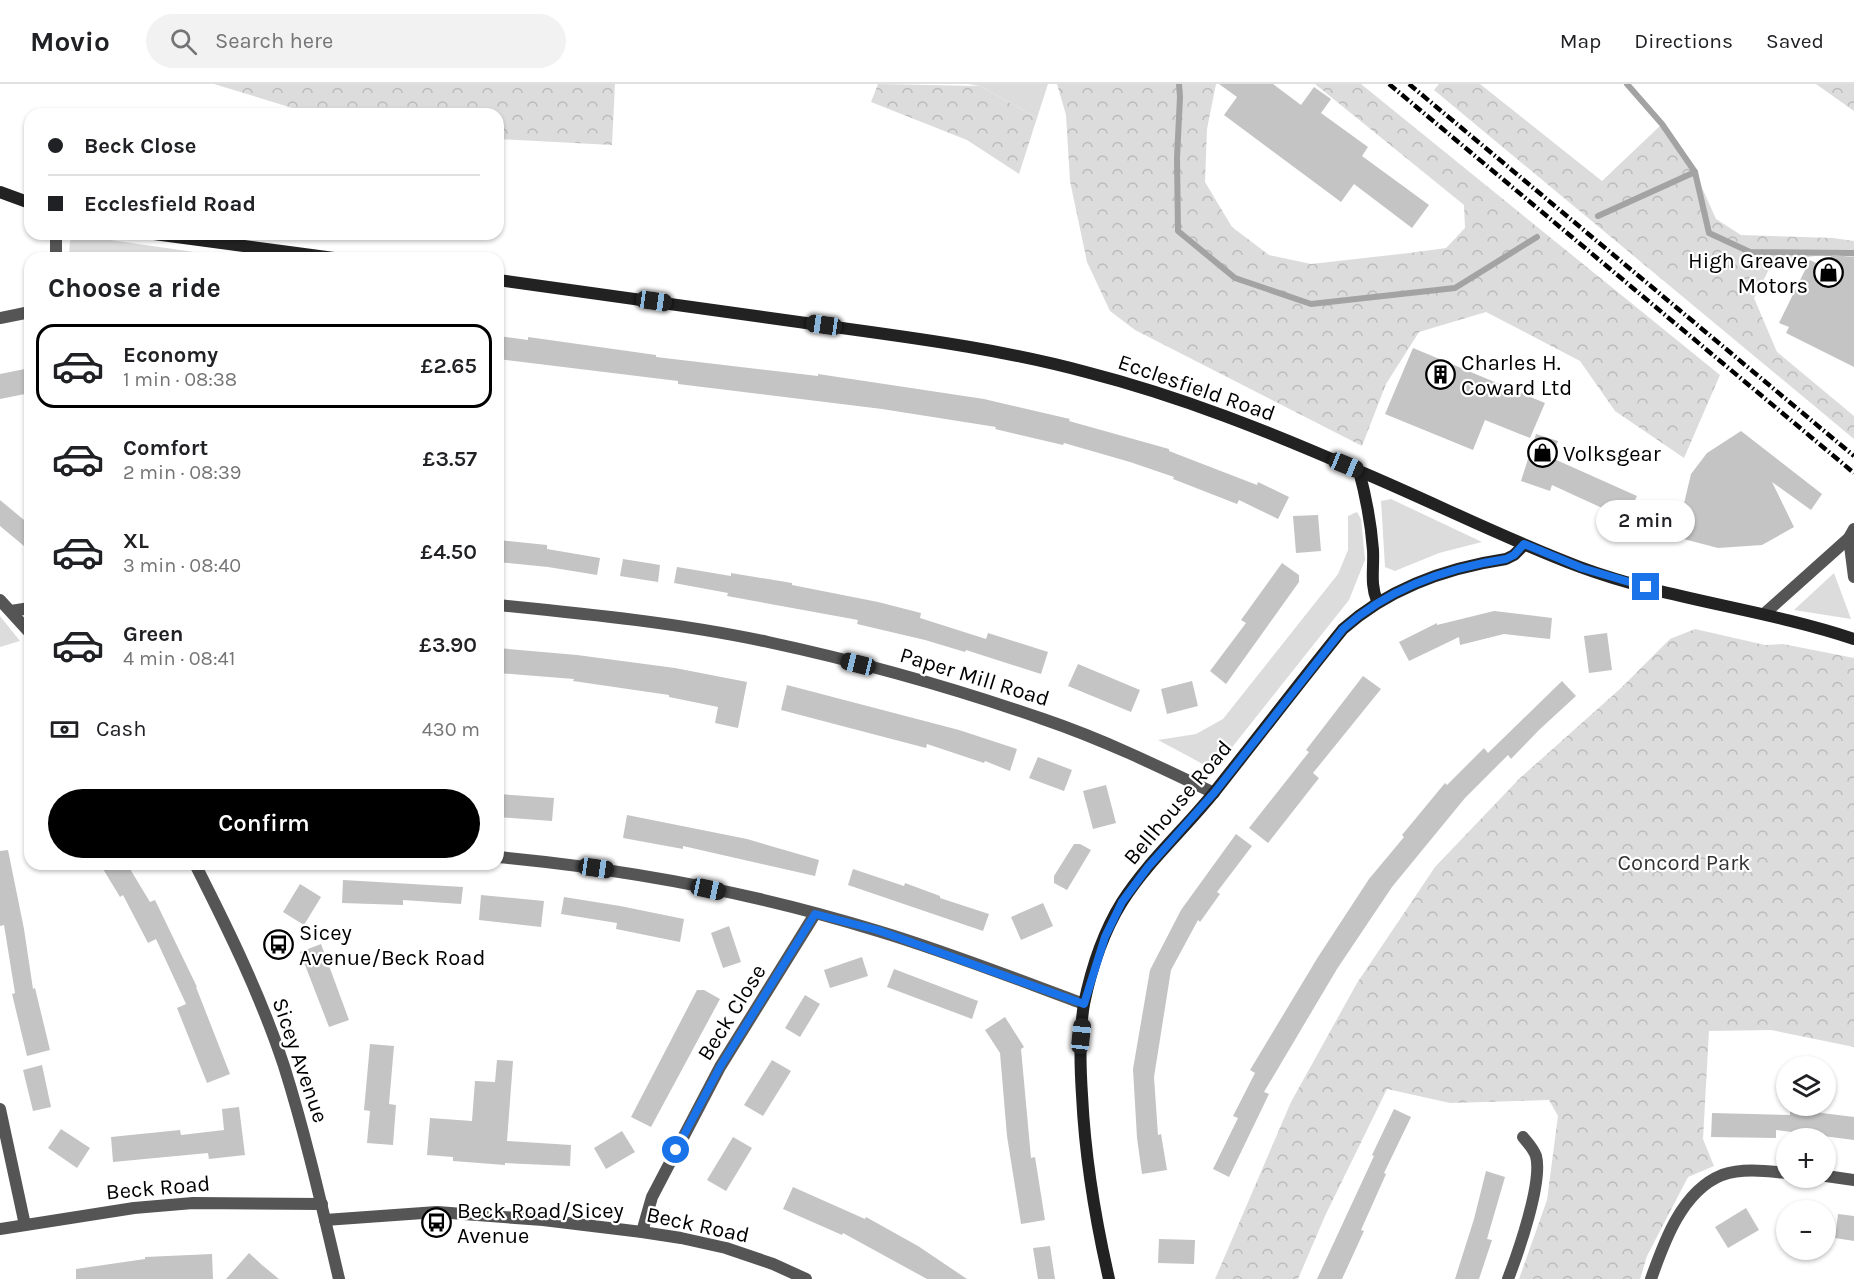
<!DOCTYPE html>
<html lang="en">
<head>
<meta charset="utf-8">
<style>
	:root { --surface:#fff; --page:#f2f2f2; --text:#202124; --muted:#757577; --line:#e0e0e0; --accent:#000 }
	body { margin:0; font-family:Karla,sans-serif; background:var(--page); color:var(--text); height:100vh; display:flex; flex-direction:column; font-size:22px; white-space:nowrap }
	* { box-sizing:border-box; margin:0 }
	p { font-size:20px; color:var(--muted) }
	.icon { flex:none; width:33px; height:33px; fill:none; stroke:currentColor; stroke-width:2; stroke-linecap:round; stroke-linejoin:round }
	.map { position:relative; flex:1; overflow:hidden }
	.sheet { position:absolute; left:24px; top:168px; width:480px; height:618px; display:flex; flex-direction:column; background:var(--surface); border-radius:18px; box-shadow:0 2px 4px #0004 }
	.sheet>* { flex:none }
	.hud { position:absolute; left:24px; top:24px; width:480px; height:132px; border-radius:18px; box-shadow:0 2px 4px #0004; display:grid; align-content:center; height:132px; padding:0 24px; background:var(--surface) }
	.tools { position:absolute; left:1776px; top:972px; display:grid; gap:12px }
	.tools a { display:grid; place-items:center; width:60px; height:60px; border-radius:50%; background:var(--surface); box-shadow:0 2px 4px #0004; font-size:30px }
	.end { position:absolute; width:27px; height:27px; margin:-14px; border:8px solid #1a73e8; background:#fff; box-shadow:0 0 0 3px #fff }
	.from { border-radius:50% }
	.bubble { position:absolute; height:42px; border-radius:21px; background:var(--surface); box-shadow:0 2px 4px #0004; font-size:20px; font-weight:600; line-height:42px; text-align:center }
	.car { position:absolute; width:18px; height:36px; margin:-18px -9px; border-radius:8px; box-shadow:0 0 4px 2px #0007; background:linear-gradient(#222 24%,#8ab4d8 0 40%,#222 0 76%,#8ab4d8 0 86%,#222 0) }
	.hud b { display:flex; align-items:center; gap:21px; height:57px; font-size:22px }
	.hud b+b { border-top:2px solid var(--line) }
	.hud i { width:15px; height:15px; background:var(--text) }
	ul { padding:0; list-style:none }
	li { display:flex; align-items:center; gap:18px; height:84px; margin:0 12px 9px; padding:0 12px; border:3px solid transparent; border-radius:18px }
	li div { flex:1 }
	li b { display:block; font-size:22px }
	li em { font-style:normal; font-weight:600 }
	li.active { border-color:var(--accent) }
	li>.icon { width:54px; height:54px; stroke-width:1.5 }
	h2 { padding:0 24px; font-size:27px; line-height:72px }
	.pay { display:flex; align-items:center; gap:15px; height:66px; padding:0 24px; font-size:22px }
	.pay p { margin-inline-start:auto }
	.action { display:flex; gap:12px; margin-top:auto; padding:12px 24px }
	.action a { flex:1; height:69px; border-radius:36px; background:var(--accent); color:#fff; font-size:24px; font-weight:600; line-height:69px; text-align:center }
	header { display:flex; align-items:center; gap:36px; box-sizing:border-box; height:84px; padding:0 30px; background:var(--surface); border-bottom:2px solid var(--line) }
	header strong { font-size:28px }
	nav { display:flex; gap:33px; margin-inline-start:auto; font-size:21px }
	.search { width:420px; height:54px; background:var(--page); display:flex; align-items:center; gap:15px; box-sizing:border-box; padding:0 21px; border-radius:33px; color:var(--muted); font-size:22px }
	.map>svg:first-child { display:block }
	.grass { fill:#dcdcdc }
	.forest { fill:url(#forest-crowns) }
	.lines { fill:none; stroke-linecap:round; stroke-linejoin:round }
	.stream { stroke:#a3a3a3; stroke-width:6 }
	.building { fill:#c4c4c4 }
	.minor { stroke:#555; stroke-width:12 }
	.tertiary { stroke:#555; stroke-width:12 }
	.secondary { stroke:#222; stroke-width:12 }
	.rail { stroke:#000; stroke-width:4.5; stroke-dasharray:9 3 1.5 3; stroke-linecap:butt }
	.route { stroke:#1a73e8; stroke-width:8 }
	.labels { text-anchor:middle; stroke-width:4.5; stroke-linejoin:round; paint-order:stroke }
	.poi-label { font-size:22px; fill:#000; stroke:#fff; text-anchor:start }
	.street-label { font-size:22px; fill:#000; stroke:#fff }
	.park-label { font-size:22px; fill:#333; stroke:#fff }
</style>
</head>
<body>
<header>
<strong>Movio</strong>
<div class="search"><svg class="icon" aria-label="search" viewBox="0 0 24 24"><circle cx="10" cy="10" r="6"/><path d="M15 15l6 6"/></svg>Search here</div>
<nav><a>Map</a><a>Directions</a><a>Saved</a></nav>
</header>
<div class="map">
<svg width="1854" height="1195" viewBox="0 0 1854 1195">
	<defs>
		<pattern id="forest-crowns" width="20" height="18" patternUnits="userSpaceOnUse" patternTransform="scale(1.5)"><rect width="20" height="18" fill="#dcdcdc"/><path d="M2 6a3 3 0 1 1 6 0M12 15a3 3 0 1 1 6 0" fill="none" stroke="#bbb"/></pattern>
	</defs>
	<rect width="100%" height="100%" fill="#fff"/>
	<g class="grass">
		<path d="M 968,0 L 1048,0 L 1037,34 L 980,2 Z"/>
		<path d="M 76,151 L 201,169 L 205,174 L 69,174 L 70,157 Z"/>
		<path d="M 1391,415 L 1482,458 L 1439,469 L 1395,487 L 1385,483 L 1381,417 Z"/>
		<path d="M 1357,428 L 1361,435 L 1365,476 L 1349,516 L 1214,686 L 1158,656 L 1196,650 L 1223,635 L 1338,490 L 1348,466 L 1348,432 Z"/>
		<path d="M 1834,489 L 1851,535 L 1794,526 Z"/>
		<path d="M 0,532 L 20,557 L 0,563 Z"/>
	</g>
	<g class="forest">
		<path d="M 214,0 L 615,0 L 612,61 L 498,55 L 498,30 L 312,30 Z"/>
		<path d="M 878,0 L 980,2 L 1037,34 L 1019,90 L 967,56 L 871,18 Z"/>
		<path d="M 1057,0 L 1216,0 L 1207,45 L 1205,98 L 1232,143 L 1269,171 L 1311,180 L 1409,169 L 1446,164 L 1465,144 L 1464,121 L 1315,0 L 1361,0 L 1720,291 L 1684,374 L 1615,327 L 1580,277 L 1486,228 L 1419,248 L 1386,300 L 1362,362 L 1135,246 L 1110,227 L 1087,178 L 1070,97 L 1066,31 Z"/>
		<path d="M 1439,0 L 1480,0 L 1602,97 L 1662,40 L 1695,88 L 1716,135 L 1741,151 L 1833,154 L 1854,157 L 1854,173 L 1830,170 L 1773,178 L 1754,214 L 1777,268 L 1854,332 L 1854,355 L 1434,6 Z"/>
		<path d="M 1816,0 L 1854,0 L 1854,27 Z"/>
		<path d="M 1695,545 L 1765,561 L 1783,560 L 1854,574 L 1854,963 L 1771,946 L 1709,947 L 1703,1055 L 1714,1082 L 1688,1093 L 1647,1172 L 1640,1195 L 1519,1195 L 1547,1116 L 1558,1032 L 1549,1016 L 1450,1019 L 1387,1005 L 1325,1132 L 1298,1195 L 1215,1195 L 1291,1018 L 1357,899 L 1435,783 L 1519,695 L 1621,604 L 1670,555 Z"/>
	</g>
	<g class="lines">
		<g class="stream">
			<path d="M 1179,0 L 1180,13 L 1177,74 L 1178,147 L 1235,194 L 1311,220 L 1455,204 L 1537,153"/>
			<path d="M 1627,0 L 1662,40 L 1695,88"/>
			<path d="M 1598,132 L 1695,88 L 1709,149 L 1750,168 L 1854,169"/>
		</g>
	</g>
	<g class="building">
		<path d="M 1219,0 L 1273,0 L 1301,21 L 1314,3 L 1331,15 L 1321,29 L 1368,63 L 1362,72 L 1429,121 L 1412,144 L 1354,100 L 1341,118 L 1224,31 L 1237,13 Z"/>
		<path d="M 1833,171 L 1854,173 L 1854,283 L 1786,249 L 1789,243 L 1779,239 L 1810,176 L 1820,181 Z"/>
		<path d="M 498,252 L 528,256 L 528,253 L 656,271 L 656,273 L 818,292 L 818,290 L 984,315 L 1070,335 L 1069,337 L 1169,365 L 1169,367 L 1257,401 L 1258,398 L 1289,413 L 1278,435 L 1239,416 L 1237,420 L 1173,395 L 1174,393 L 1130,378 L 1064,359 L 1063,361 L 995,345 L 996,343 L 882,325 L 678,300 L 678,297 L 498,275 Z"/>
		<path d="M 1413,264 L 1545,319 L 1530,354 L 1485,336 L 1473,366 L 1385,330 Z"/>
		<path d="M 30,284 L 30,309 L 0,315 L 0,290 Z"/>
		<path d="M 1741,347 L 1822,410 L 1811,426 L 1772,398 L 1794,443 L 1762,461 L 1718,464 L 1676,453 L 1691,390 L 1707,369 Z"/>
		<path d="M 1536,350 L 1558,357 L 1552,374 L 1637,412 L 1626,435 L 1552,401 L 1550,407 L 1521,397 Z"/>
		<path d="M 0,416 L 30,441 L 30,467 L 0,442 Z"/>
		<path d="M 1318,431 L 1321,467 L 1296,469 L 1293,432 Z"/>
		<path d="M 498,456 L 547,461 L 547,465 L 600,474 L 597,491 L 548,483 L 498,478 Z"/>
		<path d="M 623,475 L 660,481 L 658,498 L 620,492 Z"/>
		<path d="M 1282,479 L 1299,491 L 1299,498 L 1226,600 L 1210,587 L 1246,539 L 1241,536 Z"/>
		<path d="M 677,483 L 731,492 L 731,489 L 792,499 L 792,501 L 878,518 L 921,529 L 920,534 L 986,555 L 988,549 L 1048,568 L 1041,590 L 966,566 L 965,568 L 925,556 L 857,540 L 858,536 L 727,512 L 728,509 L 674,499 Z"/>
		<path d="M 1494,527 L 1552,534 L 1550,555 L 1504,550 L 1460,561 L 1459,553 L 1409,577 L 1399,558 L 1437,539 L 1437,541 Z"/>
		<path d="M 1607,549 L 1612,586 L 1589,589 L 1584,552 Z"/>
		<path d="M 498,564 L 577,571 L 675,584 L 747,598 L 738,644 L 715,639 L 718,623 L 669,613 L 669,611 L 573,597 L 574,595 L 498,589 Z"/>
		<path d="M 1078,580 L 1140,606 L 1131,628 L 1068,602 Z"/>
		<path d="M 1363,592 L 1381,605 L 1313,689 L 1319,694 L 1268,759 L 1249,744 L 1309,668 L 1306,666 Z"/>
		<path d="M 1192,597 L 1198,622 L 1167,630 L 1161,605 Z"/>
		<path d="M 1562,597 L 1576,612 L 1539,646 L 1511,675 L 1508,671 L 1465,714 L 1392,803 L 1337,885 L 1264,1008 L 1269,1010 L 1229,1093 L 1213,1085 L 1238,1034 L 1233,1032 L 1255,989 L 1250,986 L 1318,873 L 1369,795 L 1404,753 L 1402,751 L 1445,699 L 1447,701 L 1484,664 L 1488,669 Z"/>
		<path d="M 787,601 L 959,646 L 1017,665 L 1010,687 L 985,677 L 984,679 L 927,660 L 926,664 L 781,626 Z"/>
		<path d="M 1038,673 L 1072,686 L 1064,707 L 1029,694 Z"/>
		<path d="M 1106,701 L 1116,739 L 1093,745 L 1083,707 Z"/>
		<path d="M 498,710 L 554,714 L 552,737 L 498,733 Z"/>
		<path d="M 627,731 L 747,755 L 819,776 L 815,792 L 683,762 L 683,765 L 623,754 Z"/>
		<path d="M 1236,750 L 1252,762 L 1217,808 L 1220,810 L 1200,838 L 1198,836 L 1171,886 L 1154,993 L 1158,1051 L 1161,1050 L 1167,1086 L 1142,1090 L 1137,1054 L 1133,985 L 1150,886 L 1181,826 Z"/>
		<path d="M 1074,760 L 1080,760 L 1091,766 L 1067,806 L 1054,799 L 1054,792 Z"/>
		<path d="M 8,766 L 24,845 L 33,905 L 35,904 L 50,966 L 27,972 L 12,910 L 15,909 L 4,841 L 0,842 L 0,767 Z"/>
		<path d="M 100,780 L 127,780 L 150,818 L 155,816 L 197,903 L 196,903 L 230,990 L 207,999 L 177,924 L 186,920 L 156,855 L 148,859 L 123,811 L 120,813 Z"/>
		<path d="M 853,785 L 904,802 L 905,799 L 940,812 L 940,814 L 989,830 L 983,847 L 848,801 Z"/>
		<path d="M 343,796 L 463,803 L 461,820 L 403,816 L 403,821 L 342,819 Z"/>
		<path d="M 300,800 L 321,813 L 304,841 L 283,828 Z"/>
		<path d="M 481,811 L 544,817 L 541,843 L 479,836 Z"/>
		<path d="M 564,813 L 620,822 L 684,835 L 680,858 L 616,845 L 617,839 L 561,830 Z"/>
		<path d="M 1043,819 L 1053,842 L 1021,856 L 1011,833 Z"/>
		<path d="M 729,842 L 741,878 L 723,884 L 711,849 Z"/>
		<path d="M 321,860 L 349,936 L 329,943 L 300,868 Z"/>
		<path d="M 862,873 L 868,892 L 830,904 L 824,886 Z"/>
		<path d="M 894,885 L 978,917 L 972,935 L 887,903 Z"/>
		<path d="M 697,906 L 704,906 L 720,915 L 651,1043 L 631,1033 Z"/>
		<path d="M 805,911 L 820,920 L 800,953 L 785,944 Z"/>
		<path d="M 1005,933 L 1024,963 L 1021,965 L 1031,1074 L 1035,1073 L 1045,1136 L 1021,1140 L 1007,1052 L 1000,969 L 985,946 Z"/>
		<path d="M 370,960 L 394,962 L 389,1020 L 396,1021 L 393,1061 L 367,1059 L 370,1027 L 364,1026 Z"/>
		<path d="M 497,976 L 513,977 L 507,1057 L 571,1061 L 570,1082 L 505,1079 L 505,1081 L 453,1077 L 453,1073 L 427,1071 L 430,1034 L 472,1037 L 475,997 L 495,998 Z"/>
		<path d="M 772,976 L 791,987 L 763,1032 L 744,1021 Z"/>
		<path d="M 42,981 L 51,1023 L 33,1027 L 23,986 Z"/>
		<path d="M 239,1023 L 245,1071 L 209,1075 L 208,1069 L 113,1078 L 111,1053 L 180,1046 L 181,1051 L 224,1046 L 222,1025 Z"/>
		<path d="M 1394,1025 L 1411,1033 L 1384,1089 L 1386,1090 L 1361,1146 L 1364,1147 L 1342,1195 L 1317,1195 L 1374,1072 L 1372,1071 Z"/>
		<path d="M 1790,1025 L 1854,1033 L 1854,1056 L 1776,1046 L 1776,1054 L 1711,1053 L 1712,1029 L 1790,1031 Z"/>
		<path d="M 61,1045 L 90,1064 L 77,1084 L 48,1064 Z"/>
		<path d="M 622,1047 L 635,1068 L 606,1085 L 594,1064 Z"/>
		<path d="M 733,1053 L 752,1064 L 726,1107 L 707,1096 Z"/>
		<path d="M 1486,1087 L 1505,1093 L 1487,1155 L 1492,1156 L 1479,1195 L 1455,1195 L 1474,1135 Z"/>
		<path d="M 793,1103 L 865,1135 L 866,1133 L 918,1162 L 967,1195 L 927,1195 L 843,1149 L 842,1151 L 783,1125 Z"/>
		<path d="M 1746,1124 L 1759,1146 L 1728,1164 L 1715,1143 Z"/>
		<path d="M 1838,1130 L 1854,1132 L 1854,1157 L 1835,1154 Z"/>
		<path d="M 1159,1155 L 1195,1156 L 1194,1180 L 1158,1179 Z"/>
		<path d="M 1050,1162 L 1055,1195 L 1038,1195 L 1033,1164 Z"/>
		<path d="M 249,1169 L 262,1181 L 279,1195 L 226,1195 Z"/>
		<path d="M 212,1170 L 213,1195 L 76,1195 L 76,1185 L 145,1175 L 145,1173 Z"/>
	</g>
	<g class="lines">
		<g class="minor">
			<path d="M 498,521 C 588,530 679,539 768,558 C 861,578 954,604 1043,635 C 1102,655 1158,682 1214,709"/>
			<path d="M 11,527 L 30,524"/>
			<path d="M 498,773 C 626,785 755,809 878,847 C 948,868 1016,895 1084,920"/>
			<path d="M 0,1025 L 25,1141"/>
			<path d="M 1826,1092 L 1854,1096"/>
			<path d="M 325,1136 L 437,1128 L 543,1136 L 642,1148 L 681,1154 L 726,1164 L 773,1180 L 806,1195"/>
			<path d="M 0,1145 L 134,1124 L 193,1119 L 322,1120"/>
			<path d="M 642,1148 L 652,1113 L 720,983 L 815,830"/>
			<path d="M 1508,1195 C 1518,1169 1543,1098 1536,1072 C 1533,1064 1528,1059 1523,1053"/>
			<path d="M 1651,1195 C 1664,1158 1682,1107 1722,1091 C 1742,1084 1766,1087 1786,1089"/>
		</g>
		<g class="tertiary">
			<path d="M 56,174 L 56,150"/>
			<path d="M 0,234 L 30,228"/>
			<path d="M 1849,454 L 1854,493"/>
			<path d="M 0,516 L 30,549"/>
			<path d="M 1764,530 L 1849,454 L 1854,445"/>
			<path d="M 195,780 C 228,845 261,912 284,982 C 306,1052 322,1123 339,1195"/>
		</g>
		<g class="secondary">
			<path d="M 0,108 L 30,119"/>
			<path d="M 154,150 L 334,174"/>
			<path d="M 498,196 C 615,213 732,228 849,245 C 929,256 1008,267 1086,288 C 1180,312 1270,348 1359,387 C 1433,418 1505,455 1580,483 C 1669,516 1764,525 1854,555"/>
			<path d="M 1359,387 C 1366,413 1371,439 1373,466 C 1374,485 1370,500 1377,517"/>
			<path d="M 1109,1195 C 1095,1134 1085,1073 1082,1011 C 1080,981 1079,949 1084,920 C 1091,886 1104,847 1122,818 C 1148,777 1186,744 1216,706 C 1258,653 1300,598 1343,545 C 1389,504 1445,484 1506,475 L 1514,471 L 1524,461"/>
		</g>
		<g class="rail">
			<path d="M 1389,0 L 1854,389"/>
			<path d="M 1409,0 L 1854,372"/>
		</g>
	</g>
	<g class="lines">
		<path class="route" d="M 676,1066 L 720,983 L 815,830 L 877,846 L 1084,920 L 1105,853 L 1122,818 L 1148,783 L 1214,709 L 1343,545 C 1389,504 1445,484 1506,475 L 1514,471 L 1524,460 L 1582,484 L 1646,503"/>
	</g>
	<defs>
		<symbol id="shop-ring" viewBox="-11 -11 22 22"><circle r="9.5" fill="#fff" stroke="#000" stroke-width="1.5"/><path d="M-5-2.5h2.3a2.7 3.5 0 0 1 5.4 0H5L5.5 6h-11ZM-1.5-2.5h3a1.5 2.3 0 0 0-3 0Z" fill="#000"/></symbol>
		<symbol id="building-ring" viewBox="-11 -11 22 22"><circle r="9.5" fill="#fff" stroke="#000" stroke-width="1.5"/><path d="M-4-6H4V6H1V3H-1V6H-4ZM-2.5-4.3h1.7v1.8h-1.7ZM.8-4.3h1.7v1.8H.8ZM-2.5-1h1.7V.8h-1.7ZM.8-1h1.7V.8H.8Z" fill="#000"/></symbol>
		<symbol id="bus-ring" viewBox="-11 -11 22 22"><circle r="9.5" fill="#fff" stroke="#000" stroke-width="1.5"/><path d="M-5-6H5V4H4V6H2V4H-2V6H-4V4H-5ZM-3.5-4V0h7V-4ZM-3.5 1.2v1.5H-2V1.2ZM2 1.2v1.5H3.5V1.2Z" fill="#000"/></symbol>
	</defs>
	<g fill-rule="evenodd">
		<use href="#shop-ring" x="1812" y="172" width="33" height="33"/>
		<use href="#building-ring" x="1424" y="274" width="33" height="33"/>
		<use href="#shop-ring" x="1526" y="352" width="33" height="33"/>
		<use href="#bus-ring" x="262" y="844" width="33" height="33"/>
		<use href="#bus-ring" x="420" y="1122" width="33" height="33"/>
	</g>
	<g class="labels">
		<g class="poi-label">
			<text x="1808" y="184" text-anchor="end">High Greave<tspan x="1808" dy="25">Motors</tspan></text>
			<text x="1461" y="286">Charles H.<tspan x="1461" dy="25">Coward Ltd</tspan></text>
			<text x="1563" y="377">Volksgear</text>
			<text x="299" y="856">Sicey<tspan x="299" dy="25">Avenue/Beck Road</tspan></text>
			<text x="457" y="1134">Beck Road/Sicey<tspan x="457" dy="25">Avenue</tspan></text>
		</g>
		<g class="street-label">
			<text transform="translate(1197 303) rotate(19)" y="8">Ecclesfield Road</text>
			<text transform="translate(975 592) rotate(17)" y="8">Paper Mill Road</text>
			<text transform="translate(1177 718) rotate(-50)" y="8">Bellhouse Road</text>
			<text transform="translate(731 928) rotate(-58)" y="8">Beck Close</text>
			<text transform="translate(301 976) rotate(71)" y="8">Sicey Avenue</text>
			<text transform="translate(158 1103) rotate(-5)" y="8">Beck Road</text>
			<text transform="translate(698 1140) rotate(12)" y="8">Beck Road</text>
		</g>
		<g class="park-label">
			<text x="1684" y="786">Concord Park</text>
		</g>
	</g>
</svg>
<div class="tools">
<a><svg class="icon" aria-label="layers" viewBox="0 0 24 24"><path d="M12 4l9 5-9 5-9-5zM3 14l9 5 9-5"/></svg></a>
<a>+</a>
<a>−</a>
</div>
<i class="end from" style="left:676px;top:1066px"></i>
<i class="end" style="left:1646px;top:503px"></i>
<div class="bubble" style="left:1596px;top:416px;width:99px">2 min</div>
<i class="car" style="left:654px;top:217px;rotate:98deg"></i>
<i class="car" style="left:824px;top:241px;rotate:278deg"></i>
<i class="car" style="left:1346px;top:381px;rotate:112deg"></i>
<i class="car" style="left:858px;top:580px;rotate:284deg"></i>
<i class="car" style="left:596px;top:784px;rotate:98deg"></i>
<i class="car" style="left:708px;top:805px;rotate:102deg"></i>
<i class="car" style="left:1081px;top:952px;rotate:6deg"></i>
<div class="hud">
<b><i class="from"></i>Beck Close</b>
<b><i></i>Ecclesfield Road</b>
</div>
<section class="sheet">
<h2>Choose a ride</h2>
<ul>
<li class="active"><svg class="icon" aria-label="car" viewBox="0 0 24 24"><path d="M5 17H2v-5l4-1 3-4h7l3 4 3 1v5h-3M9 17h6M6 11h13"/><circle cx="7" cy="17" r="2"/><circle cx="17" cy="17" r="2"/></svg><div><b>Economy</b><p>1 min · 08:38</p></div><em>£2.65</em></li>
<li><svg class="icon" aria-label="car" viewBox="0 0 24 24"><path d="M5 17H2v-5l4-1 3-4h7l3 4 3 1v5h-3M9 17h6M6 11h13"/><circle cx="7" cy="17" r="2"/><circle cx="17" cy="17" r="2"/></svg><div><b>Comfort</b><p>2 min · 08:39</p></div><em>£3.57</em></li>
<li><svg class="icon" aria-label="car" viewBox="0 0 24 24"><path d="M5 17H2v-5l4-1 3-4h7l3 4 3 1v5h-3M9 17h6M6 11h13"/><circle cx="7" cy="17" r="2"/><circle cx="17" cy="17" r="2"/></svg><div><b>XL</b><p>3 min · 08:40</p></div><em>£4.50</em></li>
<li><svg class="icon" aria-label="car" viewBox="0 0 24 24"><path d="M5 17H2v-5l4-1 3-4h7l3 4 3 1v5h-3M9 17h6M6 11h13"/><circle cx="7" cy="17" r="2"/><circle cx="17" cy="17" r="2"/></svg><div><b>Green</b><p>4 min · 08:41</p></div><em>£3.90</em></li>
</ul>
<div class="pay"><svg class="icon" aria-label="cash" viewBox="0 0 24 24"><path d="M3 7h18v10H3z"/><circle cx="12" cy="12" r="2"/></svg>Cash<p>430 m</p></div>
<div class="action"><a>Confirm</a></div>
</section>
</div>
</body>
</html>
